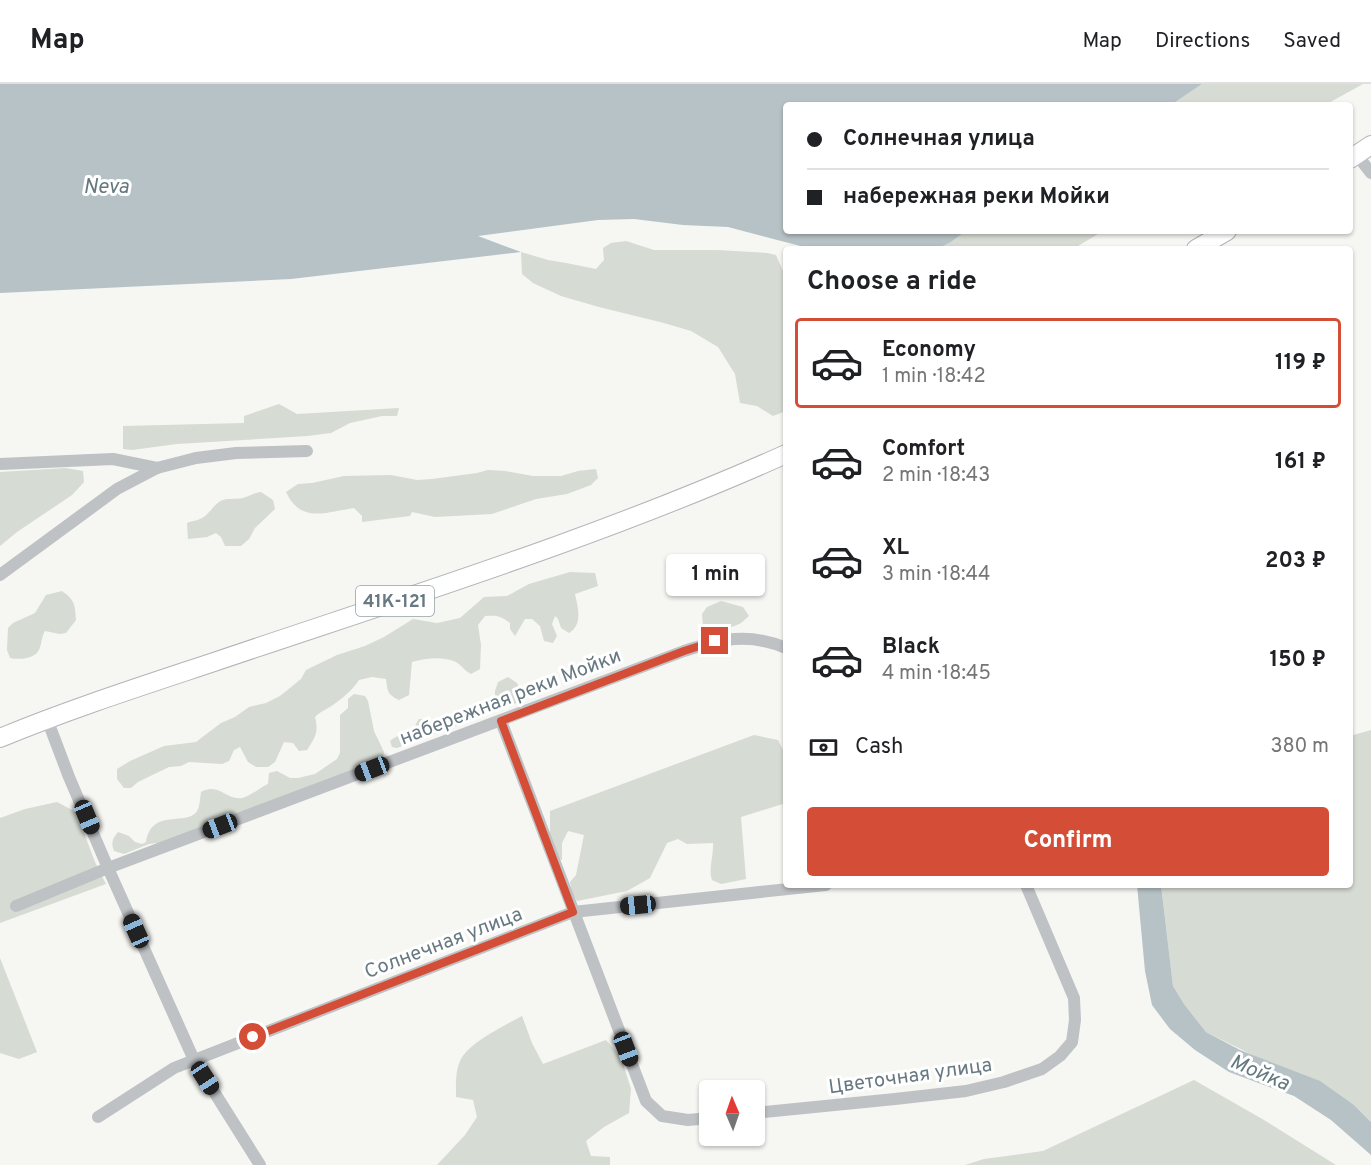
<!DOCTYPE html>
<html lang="en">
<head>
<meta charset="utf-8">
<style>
	:root { --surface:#fff; --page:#f6f6f6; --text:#202124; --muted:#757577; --line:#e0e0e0; --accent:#d44d36 }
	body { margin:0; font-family:Overpass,sans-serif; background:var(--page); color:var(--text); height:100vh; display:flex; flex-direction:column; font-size:22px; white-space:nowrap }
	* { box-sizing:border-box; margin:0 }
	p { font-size:20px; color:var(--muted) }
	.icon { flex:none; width:33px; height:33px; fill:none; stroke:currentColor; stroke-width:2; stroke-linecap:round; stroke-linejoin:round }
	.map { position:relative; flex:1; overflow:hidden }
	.side { position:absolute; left:783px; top:162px; width:570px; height:642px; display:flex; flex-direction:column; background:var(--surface); border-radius:6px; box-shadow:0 2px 4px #0004 }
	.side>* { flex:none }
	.banner { position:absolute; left:783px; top:18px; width:570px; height:132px; border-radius:6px; box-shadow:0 2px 4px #0004; display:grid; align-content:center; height:132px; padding:0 24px; background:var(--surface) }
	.needle { width:39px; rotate:358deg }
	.fabs { position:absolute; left:699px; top:996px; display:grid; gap:12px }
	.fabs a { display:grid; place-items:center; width:66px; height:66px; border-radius:6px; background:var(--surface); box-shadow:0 2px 4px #0004; font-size:30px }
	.end { position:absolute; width:27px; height:27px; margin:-14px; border:8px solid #d44d36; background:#fff; box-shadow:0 0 0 3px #fff }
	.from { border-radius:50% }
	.bubble { position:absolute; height:42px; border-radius:6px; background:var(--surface); box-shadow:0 2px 4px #0004; font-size:20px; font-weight:700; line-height:42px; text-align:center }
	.car { position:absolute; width:18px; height:36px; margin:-18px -9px; border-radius:8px; box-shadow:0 0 4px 2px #0007; background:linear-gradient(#222 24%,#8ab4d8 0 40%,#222 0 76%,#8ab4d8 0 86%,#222 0) }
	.banner b { display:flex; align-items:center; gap:21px; height:57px; font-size:22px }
	.banner b+b { border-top:2px solid var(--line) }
	.banner i { width:15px; height:15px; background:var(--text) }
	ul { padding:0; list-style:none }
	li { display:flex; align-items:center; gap:18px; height:90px; margin:0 12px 9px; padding:0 12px; border:3px solid transparent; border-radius:6px }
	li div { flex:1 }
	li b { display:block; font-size:22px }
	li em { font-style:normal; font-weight:700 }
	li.selected { border-color:var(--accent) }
	li>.icon { width:54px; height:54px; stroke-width:1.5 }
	h2 { padding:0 24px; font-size:27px; line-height:72px }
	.pay { display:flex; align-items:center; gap:15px; height:66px; padding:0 24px; font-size:22px }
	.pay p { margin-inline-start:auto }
	.primary-button { display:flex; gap:12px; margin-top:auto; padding:12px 24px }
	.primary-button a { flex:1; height:69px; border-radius:6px; background:var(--accent); color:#fff; font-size:24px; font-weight:700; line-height:69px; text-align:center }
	header { display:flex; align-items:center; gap:36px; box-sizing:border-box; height:84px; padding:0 30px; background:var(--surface); border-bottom:2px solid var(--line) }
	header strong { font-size:28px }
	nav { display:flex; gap:33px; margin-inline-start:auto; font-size:21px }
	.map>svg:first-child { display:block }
	.green { fill:#d6dbd3 }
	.water { fill:#b6c2c5 }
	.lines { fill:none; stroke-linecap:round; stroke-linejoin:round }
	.primary-casing { stroke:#afb5b8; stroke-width:20 }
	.street { stroke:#bec2c5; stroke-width:12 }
	.primary { stroke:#fff; stroke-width:18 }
	.route { stroke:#d44d36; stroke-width:8 }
	.labels { text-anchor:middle; stroke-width:6; stroke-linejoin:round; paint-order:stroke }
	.shield { fill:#fff; stroke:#95a1a8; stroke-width:1.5 }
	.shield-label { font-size:18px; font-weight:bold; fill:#687982 }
	.street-label { font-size:20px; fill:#687982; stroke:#fff }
	.water-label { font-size:21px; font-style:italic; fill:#63797e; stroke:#fff }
</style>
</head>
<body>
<header>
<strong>Map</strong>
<nav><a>Map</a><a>Directions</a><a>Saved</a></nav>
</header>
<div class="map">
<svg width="1371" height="1081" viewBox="0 0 1371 1081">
	<rect width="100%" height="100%" fill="#f6f6f3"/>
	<g class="green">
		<path d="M 1202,0 L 1363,0 L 1325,21 L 1171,21 Z"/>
		<path d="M 966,147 L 1103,147 L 1073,165 L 937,165 L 951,158 Z"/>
		<path d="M 626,157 L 654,166 L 718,166 L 767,169 L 776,171 L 783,187 L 786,188 L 786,327 L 773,332 L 757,322 L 740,319 L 735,290 L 718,263 L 691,247 L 664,239 L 599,223 L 561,212 L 533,199 L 522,190 L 521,168 L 548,176 L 566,179 L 596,185 L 604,176 L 603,164 L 611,159 Z"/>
		<path d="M 279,320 L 297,330 L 399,324 L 397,332 L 382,332 L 350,339 L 331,349 L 307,352 L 177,360 L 132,366 L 123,365 L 123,342 L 244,339 L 244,332 Z"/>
		<path d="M 66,384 L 83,387 L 84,398 L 72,411 L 17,448 L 0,462 L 0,388 Z"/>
		<path d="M 596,385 L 598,394 L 591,401 L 567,410 L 536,415 L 492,430 L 435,433 L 412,428 L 410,432 L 362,438 L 362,432 L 354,424 C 326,428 301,440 286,408 L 298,400 L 312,399 L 344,392 L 391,391 L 417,396 L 432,395 L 477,389 L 488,386 L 505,387 L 533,392 L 561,392 L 578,387 Z"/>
		<path d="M 261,408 L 273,416 L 275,425 L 255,444 L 249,455 L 241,462 L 225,462 L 221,453 L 216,449 L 207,453 L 188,455 L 187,439 C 191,437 196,437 200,435 C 208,432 212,423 219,418 C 226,413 235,416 243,414 C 250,412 253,409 261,408 Z"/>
		<path d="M 570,488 L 595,489 L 598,502 L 575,510 C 578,523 583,541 569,549 L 561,544 L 558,535 L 555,532 L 552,540 L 557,552 L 553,559 L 544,557 L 540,542 L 532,535 L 525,535 L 515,552 L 510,545 L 510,539 C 501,532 496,531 485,532 L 478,541 L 481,561 L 480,585 L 471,590 C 465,587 461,581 456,578 C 443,572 426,574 412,578 L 409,611 L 399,616 C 387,610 388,608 386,595 L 372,593 L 359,596 C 354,604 345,612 337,618 C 330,624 322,626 315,633 C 319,649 315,653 307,666 L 299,667 L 293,659 L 284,658 L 275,678 L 268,683 L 256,683 L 248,678 L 240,663 L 234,666 L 229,677 L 222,680 L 189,678 L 181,682 L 169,683 L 138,698 L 131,704 L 124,704 L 117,695 L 117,685 L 130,677 L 164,662 L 196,658 L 221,639 L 235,633 L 249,623 L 266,619 L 280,612 L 301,595 L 306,586 L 337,571 L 365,562 L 384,553 L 413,535 L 437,539 L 460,534 L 484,513 L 507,512 L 529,500 Z"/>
		<path d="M 62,507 C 75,516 75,521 76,536 L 66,549 L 60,550 L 45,547 C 41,553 42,560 39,566 C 34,575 19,576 10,574 L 7,566 L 8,544 L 13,539 L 35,529 L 46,511 Z"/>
		<path d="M 721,517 L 743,523 L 749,532 C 746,534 744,537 741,539 C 732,544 712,549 703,543 L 702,530 L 707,523 Z"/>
		<path d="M 508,593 L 517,599 L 520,606 L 525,607 L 522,617 L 397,664 L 392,663 L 390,657 C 401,648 404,653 411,649 C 414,647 415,640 419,635 L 429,635 L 432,640 L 437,641 L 445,636 L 452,634 L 460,635 L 495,616 L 495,607 L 498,598 Z"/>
		<path d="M 354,610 L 365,612 L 368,617 L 374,647 L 384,668 L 382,677 L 175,757 L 149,760 L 124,770 L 114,767 C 111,759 112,755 118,748 L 129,752 L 135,758 L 142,760 L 146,758 C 152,723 187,743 197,727 C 200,723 200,714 201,708 C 220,698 226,717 242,714 C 249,713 261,703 268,700 L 269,689 L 277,687 L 290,694 L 298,694 L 315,690 L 337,675 L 340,669 L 340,631 L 348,624 L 348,615 Z"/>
		<path d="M 1371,646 L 1371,1038 L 1354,1021 L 1206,948 L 1184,920 L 1173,902 L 1161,801 L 1350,801 L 1350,652 Z"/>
		<path d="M 754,651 L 778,656 L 786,672 L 786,719 L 741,733 L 746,795 L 721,800 L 712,796 C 708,784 714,772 713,759 L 687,760 L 678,755 L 667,759 L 650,794 L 627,807 L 577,817 L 572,809 L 570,798 L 576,791 L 584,751 L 568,747 L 562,759 L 562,776 L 558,775 L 550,749 L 550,727 Z"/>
		<path d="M 57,718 L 76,728 L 95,778 L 106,800 L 0,839 L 0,734 L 25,725 Z"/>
		<path d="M 0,874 L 37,968 L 19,975 L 0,969 Z"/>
		<path d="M 522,932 L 532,959 L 543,980 L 606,956 L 621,973 L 631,1005 L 629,1029 L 604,1043 L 586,1057 L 591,1072 L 610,1073 L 610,1081 L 437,1081 L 465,1051 L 477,1033 L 473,1016 L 456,1013 C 456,1000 455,987 461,975 C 470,958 504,942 522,932 Z"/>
		<path d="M 1194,996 L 1264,1036 L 1336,1081 L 965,1081 L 984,1075 L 1043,1067 Z"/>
	</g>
	<g class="water">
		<path d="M 0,0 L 1202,0 L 1171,21 L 786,21 L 786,147 L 966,147 L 951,158 L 937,165 L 812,165 L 728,143 L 683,141 L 634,135 L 598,136 L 478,152 L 521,168 L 291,195 L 0,209 Z"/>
		<path d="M 1137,801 L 1161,801 L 1173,902 L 1184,920 L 1206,948 L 1240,966 L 1320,997 L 1354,1021 L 1371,1038 L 1371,1071 L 1331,1036 L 1294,1012 L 1229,988 L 1195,966 L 1170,945 L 1152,921 L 1145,887 Z"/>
	</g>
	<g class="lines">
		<defs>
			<g id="primary">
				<path d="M 1350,75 L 1371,61"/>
				<path d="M 1196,165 L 1227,147"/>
				<path d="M 0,654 C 70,625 142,602 214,578 C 406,513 601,453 786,370"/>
			</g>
		</defs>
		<use href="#primary" class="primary-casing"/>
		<g class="street">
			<path d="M 1357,71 L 1371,89"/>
			<path d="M 0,380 L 113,375 L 157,384"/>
			<path d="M 0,491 L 117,405 L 157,384 L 196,374 L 236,369 L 307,367"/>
			<path d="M 47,635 L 69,693 L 108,784 L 194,976 L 260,1081"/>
			<path d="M 501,637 L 646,1017 L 662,1032 L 688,1036 L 710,1034"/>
			<path d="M 16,822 L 108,784 L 684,567 C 721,555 748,548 786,564"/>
			<path d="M 754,1029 L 895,1015 L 966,1007 L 1004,998 L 1042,985 L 1060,972 L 1072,958 L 1075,936 L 1074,914 L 1026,801"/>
			<path d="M 98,1033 L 174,984 L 573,828 L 826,801"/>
		</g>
		<use href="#primary" class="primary"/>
	</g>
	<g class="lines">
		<path class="route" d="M 253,953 L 573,828 L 501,637 L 684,567 L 715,557"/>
	</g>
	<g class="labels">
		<rect class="shield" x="356" y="502" width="78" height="30" rx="4.5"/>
		<g class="shield-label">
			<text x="395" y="523">41К-121</text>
		</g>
		<g class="street-label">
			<text transform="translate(510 612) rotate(-21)" y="7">набережная реки Мойки</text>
			<text transform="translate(443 858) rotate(-21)" y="7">Солнечная улица</text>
			<text transform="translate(910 991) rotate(-8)" y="7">Цветочная улица</text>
		</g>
		<g class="water-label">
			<text x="106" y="109">Neva</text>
			<text transform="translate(1260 988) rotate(23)" y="7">Мойка</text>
		</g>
	</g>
</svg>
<div class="fabs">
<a><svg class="needle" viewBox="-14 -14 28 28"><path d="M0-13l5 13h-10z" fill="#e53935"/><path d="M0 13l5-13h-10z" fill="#757577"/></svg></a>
</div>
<i class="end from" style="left:253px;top:953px"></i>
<i class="end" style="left:715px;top:557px"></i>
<div class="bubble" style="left:666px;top:470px;width:99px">1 min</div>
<i class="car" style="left:372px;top:685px;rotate:249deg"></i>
<i class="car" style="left:87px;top:733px;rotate:157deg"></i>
<i class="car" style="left:220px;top:742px;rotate:249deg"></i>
<i class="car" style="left:638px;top:821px;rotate:264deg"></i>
<i class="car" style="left:136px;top:847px;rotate:336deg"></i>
<i class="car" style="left:626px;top:965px;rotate:159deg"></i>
<i class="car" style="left:205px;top:994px;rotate:147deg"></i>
<div class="banner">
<b><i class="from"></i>Солнечная улица</b>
<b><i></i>набережная реки Мойки</b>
</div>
<section class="side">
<h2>Choose a ride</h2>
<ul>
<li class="selected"><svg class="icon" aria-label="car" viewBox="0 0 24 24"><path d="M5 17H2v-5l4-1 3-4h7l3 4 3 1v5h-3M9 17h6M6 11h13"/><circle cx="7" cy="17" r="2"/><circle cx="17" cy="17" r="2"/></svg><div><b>Economy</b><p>1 min · 18:42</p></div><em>119 ₽</em></li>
<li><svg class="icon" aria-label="car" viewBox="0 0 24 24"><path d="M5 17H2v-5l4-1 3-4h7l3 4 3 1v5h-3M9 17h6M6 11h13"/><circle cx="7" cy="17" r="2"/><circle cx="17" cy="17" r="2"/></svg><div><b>Comfort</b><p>2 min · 18:43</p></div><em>161 ₽</em></li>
<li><svg class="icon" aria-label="car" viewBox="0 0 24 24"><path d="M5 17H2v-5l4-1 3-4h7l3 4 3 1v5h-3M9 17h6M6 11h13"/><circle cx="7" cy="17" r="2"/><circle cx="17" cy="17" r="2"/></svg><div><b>XL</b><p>3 min · 18:44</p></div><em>203 ₽</em></li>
<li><svg class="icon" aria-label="car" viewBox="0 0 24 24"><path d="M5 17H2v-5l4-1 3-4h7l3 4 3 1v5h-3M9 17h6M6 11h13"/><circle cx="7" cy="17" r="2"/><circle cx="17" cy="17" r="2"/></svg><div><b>Black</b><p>4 min · 18:45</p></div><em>150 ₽</em></li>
</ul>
<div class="pay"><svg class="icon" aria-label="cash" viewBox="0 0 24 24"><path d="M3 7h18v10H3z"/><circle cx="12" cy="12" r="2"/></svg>Cash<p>380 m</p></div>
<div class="primary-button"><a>Confirm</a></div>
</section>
</div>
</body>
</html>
